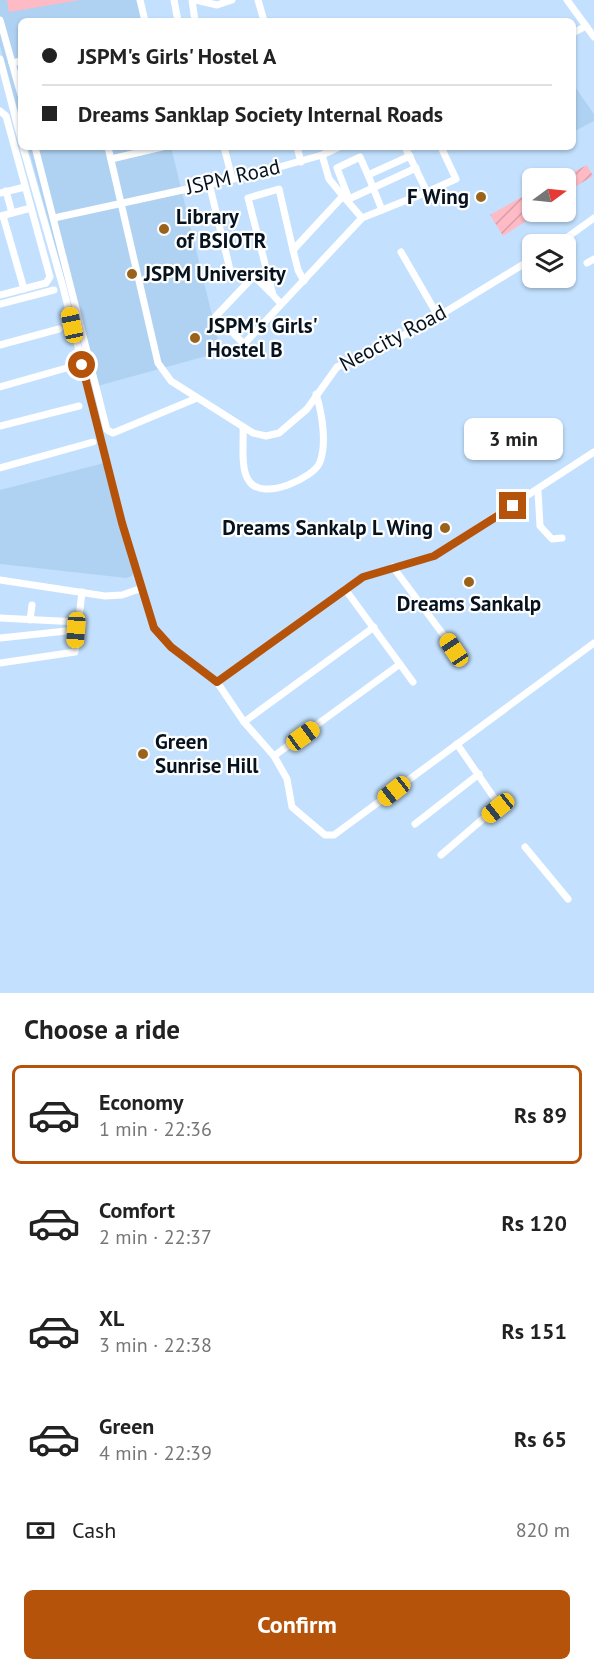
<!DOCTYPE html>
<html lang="en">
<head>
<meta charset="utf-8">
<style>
	:root { --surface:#fff; --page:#f2f2f2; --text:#222; --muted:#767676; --line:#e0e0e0; --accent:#b45309 }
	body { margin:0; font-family:"PT Sans",sans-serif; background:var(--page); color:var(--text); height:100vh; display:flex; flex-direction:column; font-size:22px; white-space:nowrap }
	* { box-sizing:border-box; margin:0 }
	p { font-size:20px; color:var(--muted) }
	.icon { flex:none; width:33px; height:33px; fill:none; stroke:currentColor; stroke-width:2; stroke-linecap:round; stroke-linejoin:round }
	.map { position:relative; height:993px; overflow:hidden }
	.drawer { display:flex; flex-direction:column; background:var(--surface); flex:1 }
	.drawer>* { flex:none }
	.guide { position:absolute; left:18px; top:18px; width:558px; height:132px; border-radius:9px; box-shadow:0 2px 4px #0004; display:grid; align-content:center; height:132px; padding:0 24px; background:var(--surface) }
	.needle { width:39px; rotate:75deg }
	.buttons { position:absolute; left:522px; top:168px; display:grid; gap:12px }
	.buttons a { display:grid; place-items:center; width:54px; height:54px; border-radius:9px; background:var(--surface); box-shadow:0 2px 4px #0004; font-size:30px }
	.end { position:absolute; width:27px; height:27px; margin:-14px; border:8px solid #b45309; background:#fff; box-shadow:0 0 0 3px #fff }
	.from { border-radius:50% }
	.bubble { position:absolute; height:42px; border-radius:9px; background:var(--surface); box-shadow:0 2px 4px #0004; font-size:20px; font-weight:600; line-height:42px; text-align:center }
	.car { position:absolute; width:18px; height:36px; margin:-18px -9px; border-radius:8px; box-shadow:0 0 4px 2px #0007; background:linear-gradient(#f5c518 24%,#345 0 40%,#f5c518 0 76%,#345 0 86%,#f5c518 0) }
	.guide b { display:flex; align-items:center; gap:21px; height:57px; font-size:22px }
	.guide b+b { border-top:2px solid var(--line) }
	.guide i { width:15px; height:15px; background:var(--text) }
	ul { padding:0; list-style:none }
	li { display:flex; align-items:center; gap:18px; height:99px; margin:0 12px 9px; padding:0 12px; border:3px solid transparent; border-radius:9px }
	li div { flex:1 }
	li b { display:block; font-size:22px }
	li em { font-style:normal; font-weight:600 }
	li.selected { border-color:var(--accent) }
	li>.icon { width:54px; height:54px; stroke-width:1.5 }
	h2 { padding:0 24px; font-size:27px; line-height:72px }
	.pay { display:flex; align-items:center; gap:15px; height:66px; padding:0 24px; font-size:22px }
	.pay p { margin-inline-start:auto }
	.primary-button { display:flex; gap:12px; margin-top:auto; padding:12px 24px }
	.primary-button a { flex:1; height:69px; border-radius:9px; background:var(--accent); color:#fff; font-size:24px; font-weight:600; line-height:69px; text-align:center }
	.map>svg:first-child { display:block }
	.built { fill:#b0d2f2 }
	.garden { fill:url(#garden-furrows) }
	.pitch { fill:#febac5 }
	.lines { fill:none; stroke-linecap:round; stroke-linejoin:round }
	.minor { stroke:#fff; stroke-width:7 }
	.route { stroke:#b45309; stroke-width:8 }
	.poi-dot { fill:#99631c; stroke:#fefefe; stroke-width:2 }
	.labels { text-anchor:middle; stroke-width:4.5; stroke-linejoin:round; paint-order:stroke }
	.street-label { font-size:21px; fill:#06131f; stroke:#fefefe }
	.poi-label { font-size:21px; font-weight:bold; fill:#06131f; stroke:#fefefe; text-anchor:start }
</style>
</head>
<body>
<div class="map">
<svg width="594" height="993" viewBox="0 0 594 993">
	<defs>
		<pattern id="garden-furrows" width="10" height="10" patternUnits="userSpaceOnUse" patternTransform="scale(1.5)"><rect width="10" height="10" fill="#febac5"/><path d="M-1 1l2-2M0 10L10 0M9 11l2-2" fill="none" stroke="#d89fa9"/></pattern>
	</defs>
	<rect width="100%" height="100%" fill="#c3e1fe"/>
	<g class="built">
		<path d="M 0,0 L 139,0 L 142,21 L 21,21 L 21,122 L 0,46 Z"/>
		<path d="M 573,84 L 594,114 L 594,121 L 573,132 Z"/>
		<path d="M 28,147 L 171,147 L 221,352 L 94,387 Z"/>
		<path d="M 104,463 L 134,571 L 132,576 L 126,578 L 0,564 L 0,490 Z"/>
	</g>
	<g class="garden">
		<path d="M 587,165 L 593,176 L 566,192 L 566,178 L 562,178 Z"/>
		<path d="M 532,191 L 532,212 L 540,212 L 503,236 L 490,215 Z"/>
	</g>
	<path class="pitch" d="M 7,0 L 80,0 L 9,12 Z"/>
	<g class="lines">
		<g class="minor">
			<path d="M 140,0 L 145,21"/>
			<path d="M 174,0 L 178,21"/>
			<path d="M 192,0 L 195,21"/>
			<path d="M 196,0 L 217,5 L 232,0"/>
			<path d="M 258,0 L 264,21"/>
			<path d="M 567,0 L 594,37"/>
			<path d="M 0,20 L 21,95"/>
			<path d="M 573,33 L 586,26"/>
			<path d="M 0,59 L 21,139"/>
			<path d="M 12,63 L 21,61"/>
			<path d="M 0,111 L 6,116 L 50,277 L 46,283 L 0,295"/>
			<path d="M 23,147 L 63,287 L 122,523 L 154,628 L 171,647 L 217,682 L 244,722 L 274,756 L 400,664"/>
			<path d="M 35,147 L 107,430 L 113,433 L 197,398"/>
			<path d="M 108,147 L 158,363 L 171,381 L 253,433 L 266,436 L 279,433 L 307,409 L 337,367 L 419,328 L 532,259"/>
			<path d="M 224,147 L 232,178"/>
			<path d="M 297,147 L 301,162"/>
			<path d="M 405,147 L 427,192 L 456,179 L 441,147"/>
			<path d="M 111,159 L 162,147"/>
			<path d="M 368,175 L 360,157 L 337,168 L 349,199 L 416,168"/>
			<path d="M 209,183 L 232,278"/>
			<path d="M 6,191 L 12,213"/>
			<path d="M 0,193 L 25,187"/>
			<path d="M 382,210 L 368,175 L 410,156"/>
			<path d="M 1,216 L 31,208"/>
			<path d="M 3,216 L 24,289"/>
			<path d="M 54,218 L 247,176 L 322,155 L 339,147"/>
			<path d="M 362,218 L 427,192"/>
			<path d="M 558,244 L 594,218"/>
			<path d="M 293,250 L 298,270 L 304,281"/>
			<path d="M 401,252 L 438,316"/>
			<path d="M 587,263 L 594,259"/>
			<path d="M 271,293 L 254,276 L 216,316 L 244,344 L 362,218 L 343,196"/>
			<path d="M 0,304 L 54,290"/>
			<path d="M 281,304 L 273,295 L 248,198 L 279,189 L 293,250 L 343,196 L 329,179 L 322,155"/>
			<path d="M 0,345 L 59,329"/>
			<path d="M 0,387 L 70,367"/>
			<path d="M 0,426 L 79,406"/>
			<path d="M 243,427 C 244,442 240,469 249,481 C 263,502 315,477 320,462 C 327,443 322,413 316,394"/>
			<path d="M 0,468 L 93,442"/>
			<path d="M 538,491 L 540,526 L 552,539 L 562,538"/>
			<path d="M 393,567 L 454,649"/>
			<path d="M 0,580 L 105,596 L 122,595 L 142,588"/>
			<path d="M 345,589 L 413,682"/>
			<path d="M 0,618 L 78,622"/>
			<path d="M 30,620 L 32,605"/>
			<path d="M 0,638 L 76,630"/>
			<path d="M 0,663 L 75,652 L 82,592"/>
			<path d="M 217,682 L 363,577 L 434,556 L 594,452"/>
			<path d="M 244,722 L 374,627"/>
			<path d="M 274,756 L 287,779 L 292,807 L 325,835 L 334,835 L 594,643"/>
			<path d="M 415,824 L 479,774"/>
			<path d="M 525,847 L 568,899"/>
			<path d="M 441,855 L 499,805 L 457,744"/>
		</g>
	</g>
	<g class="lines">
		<path class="route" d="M 82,365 L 122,523 L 154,628 L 171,647 L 217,682 L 363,577 L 434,556 L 513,506"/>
	</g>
	<g class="poi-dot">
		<circle cx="481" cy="197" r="6"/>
		<circle cx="164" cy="229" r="6"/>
		<circle cx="132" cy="274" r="6"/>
		<circle cx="195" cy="338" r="6"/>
		<circle cx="445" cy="528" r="6"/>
		<circle cx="469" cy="582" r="6"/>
		<circle cx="143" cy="754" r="6"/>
	</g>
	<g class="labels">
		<g class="street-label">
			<text transform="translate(233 177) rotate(-13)" y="7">JSPM Road</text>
			<text transform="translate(393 338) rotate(-28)" y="7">Neocity Road</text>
		</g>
		<g class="poi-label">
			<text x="469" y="204" text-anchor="end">F Wing</text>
			<text x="176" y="224">Library<tspan x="176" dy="24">of BSIOTR</tspan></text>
			<text x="144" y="281">JSPM University</text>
			<text x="207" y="333">JSPM's Girls'<tspan x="207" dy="24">Hostel B</tspan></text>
			<text x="433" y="535" text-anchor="end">Dreams Sankalp L Wing</text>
			<text x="469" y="611" text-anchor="middle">Dreams Sankalp</text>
			<text x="155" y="749">Green<tspan x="155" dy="24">Sunrise Hill</tspan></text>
		</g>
	</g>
</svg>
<div class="buttons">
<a><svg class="needle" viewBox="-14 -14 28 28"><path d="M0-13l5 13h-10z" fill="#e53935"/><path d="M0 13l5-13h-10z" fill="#767676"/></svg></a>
<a><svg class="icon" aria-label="layers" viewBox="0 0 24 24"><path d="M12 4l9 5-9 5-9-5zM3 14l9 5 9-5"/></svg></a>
</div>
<i class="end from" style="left:82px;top:365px"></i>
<i class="end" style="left:513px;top:506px"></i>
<div class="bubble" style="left:464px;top:418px;width:99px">3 min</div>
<i class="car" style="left:72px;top:325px;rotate:348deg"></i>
<i class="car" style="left:76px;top:630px;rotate:184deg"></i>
<i class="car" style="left:454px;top:650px;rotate:326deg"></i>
<i class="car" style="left:303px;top:736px;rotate:54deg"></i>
<i class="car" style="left:394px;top:791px;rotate:232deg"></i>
<i class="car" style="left:498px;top:808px;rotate:231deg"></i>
<div class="guide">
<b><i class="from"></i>JSPM's Girls' Hostel A</b>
<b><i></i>Dreams Sanklap Society Internal Roads</b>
</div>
</div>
<section class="drawer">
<h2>Choose a ride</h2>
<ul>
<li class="selected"><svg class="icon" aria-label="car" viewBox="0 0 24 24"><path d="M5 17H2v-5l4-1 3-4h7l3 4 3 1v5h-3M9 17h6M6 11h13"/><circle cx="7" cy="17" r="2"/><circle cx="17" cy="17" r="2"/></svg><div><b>Economy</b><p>1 min · 22:36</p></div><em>Rs 89</em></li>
<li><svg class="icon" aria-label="car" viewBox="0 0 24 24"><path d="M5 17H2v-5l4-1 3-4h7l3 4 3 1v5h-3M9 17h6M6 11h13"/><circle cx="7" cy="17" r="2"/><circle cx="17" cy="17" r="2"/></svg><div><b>Comfort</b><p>2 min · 22:37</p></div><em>Rs 120</em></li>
<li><svg class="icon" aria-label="car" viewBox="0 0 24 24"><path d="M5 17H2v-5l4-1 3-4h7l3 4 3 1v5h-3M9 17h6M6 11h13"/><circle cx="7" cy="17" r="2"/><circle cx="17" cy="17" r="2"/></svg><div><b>XL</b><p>3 min · 22:38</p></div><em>Rs 151</em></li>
<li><svg class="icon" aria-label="car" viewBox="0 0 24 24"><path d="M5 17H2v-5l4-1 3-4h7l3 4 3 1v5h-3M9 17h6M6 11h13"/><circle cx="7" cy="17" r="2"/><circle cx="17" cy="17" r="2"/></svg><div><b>Green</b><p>4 min · 22:39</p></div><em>Rs 65</em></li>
</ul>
<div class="pay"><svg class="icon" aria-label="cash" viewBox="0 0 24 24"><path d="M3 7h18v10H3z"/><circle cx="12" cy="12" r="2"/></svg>Cash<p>820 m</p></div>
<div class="primary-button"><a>Confirm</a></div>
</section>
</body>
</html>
